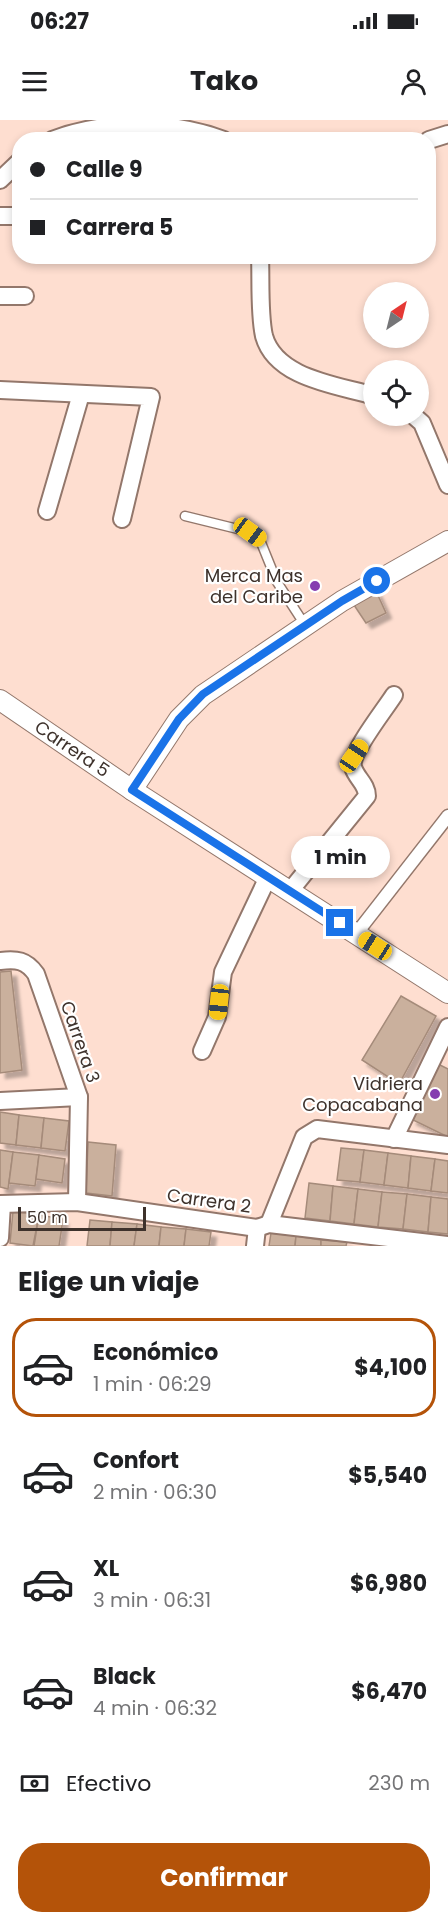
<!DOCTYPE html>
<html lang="es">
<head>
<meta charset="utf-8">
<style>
	:root { --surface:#fff; --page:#f2f2f2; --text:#202124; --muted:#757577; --line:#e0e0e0; --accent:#b45309 }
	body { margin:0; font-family:Poppins,sans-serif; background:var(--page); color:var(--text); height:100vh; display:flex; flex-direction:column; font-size:22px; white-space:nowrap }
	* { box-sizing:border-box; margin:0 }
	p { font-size:20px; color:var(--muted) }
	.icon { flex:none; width:33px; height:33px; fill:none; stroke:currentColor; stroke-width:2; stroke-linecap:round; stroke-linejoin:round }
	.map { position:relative; height:1126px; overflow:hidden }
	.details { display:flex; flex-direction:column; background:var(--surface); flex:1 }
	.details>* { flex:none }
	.hud { position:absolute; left:12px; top:12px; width:424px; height:132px; border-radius:24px; box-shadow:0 3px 9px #0003; display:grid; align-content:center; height:132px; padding:0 18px; background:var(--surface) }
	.needle { width:39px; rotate:35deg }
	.controls { position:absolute; left:363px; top:162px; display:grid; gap:12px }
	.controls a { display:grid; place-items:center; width:66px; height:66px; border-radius:50%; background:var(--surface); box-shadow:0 3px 9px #0003; font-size:30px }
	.scale { position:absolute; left:18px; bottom:15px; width:128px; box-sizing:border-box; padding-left:6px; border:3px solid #3e322c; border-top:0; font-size:16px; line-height:21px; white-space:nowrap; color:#3e322c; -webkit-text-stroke:4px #fff; paint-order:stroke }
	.end { position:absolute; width:27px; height:27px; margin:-14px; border:8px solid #1a73e8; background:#fff; box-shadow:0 0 0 3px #fff }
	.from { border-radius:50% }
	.bubble { position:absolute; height:42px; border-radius:21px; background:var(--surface); box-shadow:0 3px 9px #0003; font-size:20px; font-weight:700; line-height:42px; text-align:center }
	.car { position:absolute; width:18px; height:36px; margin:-18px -9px; border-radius:8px; box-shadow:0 0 4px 2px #0007; background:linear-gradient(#f5c518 24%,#345 0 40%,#f5c518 0 76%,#345 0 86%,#f5c518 0) }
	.hud b { display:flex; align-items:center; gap:21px; height:57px; font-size:22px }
	.hud b+b { border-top:2px solid var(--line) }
	.hud i { width:15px; height:15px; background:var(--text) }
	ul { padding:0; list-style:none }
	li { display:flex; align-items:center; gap:18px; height:99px; margin:0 12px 9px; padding:0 6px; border:3px solid transparent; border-radius:24px }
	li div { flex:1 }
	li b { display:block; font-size:22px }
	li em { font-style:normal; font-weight:700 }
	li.current { border-color:var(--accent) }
	li>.icon { width:54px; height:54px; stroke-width:1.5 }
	h2 { padding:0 18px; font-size:27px; line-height:72px }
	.pay { display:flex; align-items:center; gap:15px; height:66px; padding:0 18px; font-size:22px }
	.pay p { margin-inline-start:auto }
	.button { display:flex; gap:12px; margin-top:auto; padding:12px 18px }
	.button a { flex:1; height:69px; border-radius:24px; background:var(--accent); color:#fff; font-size:24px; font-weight:700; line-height:69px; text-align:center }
	.status { display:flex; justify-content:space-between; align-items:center; height:42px; padding:0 30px; background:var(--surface); direction:ltr }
	.status svg { height:16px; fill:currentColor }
	header { display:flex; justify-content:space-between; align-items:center; height:78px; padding:0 18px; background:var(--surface); font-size:27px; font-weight:700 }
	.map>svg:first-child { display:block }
	.building { fill:#cab09d; stroke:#a58b7a; stroke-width:1.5; filter:url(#shadow) }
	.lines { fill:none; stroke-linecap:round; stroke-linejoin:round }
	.service-casing { stroke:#93776b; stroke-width:11 }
	.pedestrian-casing { stroke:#93776b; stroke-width:15 }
	.minor-casing { stroke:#93776b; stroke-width:20 }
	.tertiary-casing { stroke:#93776b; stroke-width:22 }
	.service { stroke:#fff; stroke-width:8 }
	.pedestrian { stroke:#fff; stroke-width:12 }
	.minor { stroke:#fff; stroke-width:16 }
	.tertiary { stroke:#fff; stroke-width:20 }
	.route { stroke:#1a73e8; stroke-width:8 }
	.poi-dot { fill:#853db0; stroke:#fff; stroke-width:2 }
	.labels { text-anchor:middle; stroke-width:4.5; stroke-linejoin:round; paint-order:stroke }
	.poi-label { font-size:18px; fill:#3e322c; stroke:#fff; text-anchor:end }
	.street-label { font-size:18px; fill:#3e322c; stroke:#fff }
</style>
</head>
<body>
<div class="status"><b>06:27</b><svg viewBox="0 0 49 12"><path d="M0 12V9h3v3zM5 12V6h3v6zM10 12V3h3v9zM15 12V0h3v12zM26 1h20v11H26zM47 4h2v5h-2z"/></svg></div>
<header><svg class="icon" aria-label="menu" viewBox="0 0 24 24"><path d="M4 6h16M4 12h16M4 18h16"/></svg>Tako<svg class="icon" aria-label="person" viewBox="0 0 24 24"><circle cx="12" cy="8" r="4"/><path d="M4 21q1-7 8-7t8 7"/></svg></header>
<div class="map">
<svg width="448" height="1126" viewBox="0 0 448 1126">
	<defs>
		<filter id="shadow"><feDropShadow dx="5.5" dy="5.5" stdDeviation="1.5" flood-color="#0004"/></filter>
	</defs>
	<rect width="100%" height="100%" fill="#feded0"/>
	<g class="building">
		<path d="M 376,471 L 386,493 L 366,503 L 352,482 Z"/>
		<path d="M 11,851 L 22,950 L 0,953 L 0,852 Z"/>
		<path d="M 401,876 L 436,896 L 399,964 L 362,940 Z"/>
		<path d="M 436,943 L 448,949 L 448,1017 L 411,999 Z"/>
		<path d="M 0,992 L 19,995 L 16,1025 L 0,1023 Z"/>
		<path d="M 19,995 L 44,998 L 41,1028 L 16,1025 Z"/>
		<path d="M 44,998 L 69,1001 L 65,1031 L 41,1028 Z"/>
		<path d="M 88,1022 L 116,1025 L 112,1076 L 86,1073 Z"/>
		<path d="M 341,1028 L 364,1030 L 360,1062 L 337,1060 Z"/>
		<path d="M 0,1030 L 13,1032 L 8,1069 L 0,1067 Z"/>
		<path d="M 364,1030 L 388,1033 L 384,1065 L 360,1062 Z"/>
		<path d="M 13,1032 L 39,1035 L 35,1066 L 9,1063 Z"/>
		<path d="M 388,1033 L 411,1036 L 408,1068 L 384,1065 Z"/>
		<path d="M 39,1035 L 65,1039 L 62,1063 L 36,1059 Z"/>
		<path d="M 411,1036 L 435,1039 L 431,1071 L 408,1068 Z"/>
		<path d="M 435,1039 L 448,1041 L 448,1073 L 431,1071 Z"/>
		<path d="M 309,1063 L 333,1066 L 330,1101 L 305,1098 Z"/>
		<path d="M 333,1066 L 358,1069 L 354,1104 L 330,1101 Z"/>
		<path d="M 358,1069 L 382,1072 L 378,1107 L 354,1104 Z"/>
		<path d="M 382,1072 L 407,1074 L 403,1109 L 378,1107 Z"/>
		<path d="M 407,1074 L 431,1077 L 428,1112 L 403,1109 Z"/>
		<path d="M 431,1077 L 448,1079 L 448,1114 L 428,1112 Z"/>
		<path d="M 13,1091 L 39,1095 L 33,1126 L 10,1123 Z"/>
		<path d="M 39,1095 L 63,1099 L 59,1126 L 34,1126 Z"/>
		<path d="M 90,1100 L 112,1102 L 110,1126 L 87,1126 Z"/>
		<path d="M 112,1102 L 137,1104 L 134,1126 L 110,1126 Z"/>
		<path d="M 137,1104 L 161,1107 L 159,1126 L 134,1126 Z"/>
		<path d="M 161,1107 L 186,1109 L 184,1126 L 159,1126 Z"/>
		<path d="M 186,1109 L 211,1112 L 209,1126 L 184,1126 Z"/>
		<path d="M 271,1113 L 296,1116 L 295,1126 L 269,1126 Z"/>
		<path d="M 296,1116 L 321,1120 L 321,1126 L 295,1126 Z"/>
		<path d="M 321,1120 L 347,1122 L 346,1126 L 321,1126 Z"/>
	</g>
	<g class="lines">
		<defs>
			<path id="service" d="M 185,396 L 250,412 L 260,420 L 277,462 L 305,505"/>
			<path id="pedestrian" d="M 356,814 L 448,696"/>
			<g id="minor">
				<path d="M 52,20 C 104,0 171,0 224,20"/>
				<path d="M 429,20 L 448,14"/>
				<path d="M 0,60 L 20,41"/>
				<path d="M 0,96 L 20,96"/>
				<path d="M 260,136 C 261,160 259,194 264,216 C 276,259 338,265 374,276"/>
				<path d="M 0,176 L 25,176"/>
				<path d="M 0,270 L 151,277 L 122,399"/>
				<path d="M 414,296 L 422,303 L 448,365"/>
				<path d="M 47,391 L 81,274"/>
				<path d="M 290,771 L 367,676 C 367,664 356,658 353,647 C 350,633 386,588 394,575"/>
				<path d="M 0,841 C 17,839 26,840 36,854 L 79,977 L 77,1082"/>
				<path d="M 202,931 L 217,897 L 223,852 L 268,757"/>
				<path d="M 0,981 L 79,977"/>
				<path d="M 394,1019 L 448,907"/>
				<path d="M 0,1084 L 77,1082 L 257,1108 L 269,1104 L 448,1125"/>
				<path d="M 269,1104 L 304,1017 L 317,1009 L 448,1025"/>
				<path d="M 0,1118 L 2,1084"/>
				<path d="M 255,1126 L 257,1108"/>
			</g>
			<g id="tertiary">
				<path d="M 0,580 L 132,670 L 448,873"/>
				<path d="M 132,670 L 179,599 L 203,575 L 342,481 L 448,421"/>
			</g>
		</defs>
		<use href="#service" class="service-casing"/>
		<use href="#pedestrian" class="pedestrian-casing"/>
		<use href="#minor" class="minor-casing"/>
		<use href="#tertiary" class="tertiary-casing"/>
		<use href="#service" class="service"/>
		<use href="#pedestrian" class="pedestrian"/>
		<use href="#minor" class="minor"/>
		<use href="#tertiary" class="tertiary"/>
	</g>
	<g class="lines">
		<path class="route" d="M 340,803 L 132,670 L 179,599 L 203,574 L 342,481 L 377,461"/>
	</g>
	<g class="poi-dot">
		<circle cx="315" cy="466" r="6"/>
		<circle cx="435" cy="974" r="6"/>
	</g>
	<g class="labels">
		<g class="poi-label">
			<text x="303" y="462">Merca Mas<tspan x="303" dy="21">del Caribe</tspan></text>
			<text x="423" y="970">Vidriera<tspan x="423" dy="21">Copacabana</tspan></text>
		</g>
		<g class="street-label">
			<text transform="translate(72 629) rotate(34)" y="6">Carrera 5</text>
			<text transform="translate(80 922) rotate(71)" y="6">Carrera 3</text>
			<text transform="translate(209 1081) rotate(8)" y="6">Carrera 2</text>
		</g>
	</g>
</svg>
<div class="controls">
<a><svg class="needle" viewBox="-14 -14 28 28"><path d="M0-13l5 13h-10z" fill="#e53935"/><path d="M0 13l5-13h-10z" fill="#757577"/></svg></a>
<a><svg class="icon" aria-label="locate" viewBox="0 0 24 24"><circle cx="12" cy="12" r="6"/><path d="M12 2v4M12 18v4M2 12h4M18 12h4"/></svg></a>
</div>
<div class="scale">50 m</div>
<i class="end from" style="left:377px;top:461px"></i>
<i class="end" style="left:340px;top:803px"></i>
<div class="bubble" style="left:291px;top:716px;width:99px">1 min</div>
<i class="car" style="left:250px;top:412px;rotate:126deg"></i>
<i class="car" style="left:354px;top:636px;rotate:34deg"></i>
<i class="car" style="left:375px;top:826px;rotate:302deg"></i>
<i class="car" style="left:219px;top:882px;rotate:186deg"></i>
<div class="hud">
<b><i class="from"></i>Calle 9</b>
<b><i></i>Carrera 5</b>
</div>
</div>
<section class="details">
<h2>Elige un viaje</h2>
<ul>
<li class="current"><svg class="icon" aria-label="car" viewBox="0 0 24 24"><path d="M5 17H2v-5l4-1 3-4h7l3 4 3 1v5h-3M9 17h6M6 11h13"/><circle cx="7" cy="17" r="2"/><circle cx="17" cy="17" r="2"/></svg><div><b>Económico</b><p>1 min · 06:29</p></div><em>$4,100</em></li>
<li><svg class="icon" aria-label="car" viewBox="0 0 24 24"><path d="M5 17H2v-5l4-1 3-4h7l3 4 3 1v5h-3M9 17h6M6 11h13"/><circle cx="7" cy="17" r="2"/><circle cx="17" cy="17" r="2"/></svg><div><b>Confort</b><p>2 min · 06:30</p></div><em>$5,540</em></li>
<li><svg class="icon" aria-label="car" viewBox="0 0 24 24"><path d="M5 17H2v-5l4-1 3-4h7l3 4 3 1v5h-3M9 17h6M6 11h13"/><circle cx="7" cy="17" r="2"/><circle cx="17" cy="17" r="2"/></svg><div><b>XL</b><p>3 min · 06:31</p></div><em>$6,980</em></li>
<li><svg class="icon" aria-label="car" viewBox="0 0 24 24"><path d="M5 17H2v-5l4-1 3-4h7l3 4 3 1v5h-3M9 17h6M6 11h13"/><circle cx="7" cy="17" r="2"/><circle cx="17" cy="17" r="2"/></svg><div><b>Black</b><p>4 min · 06:32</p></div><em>$6,470</em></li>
</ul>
<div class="pay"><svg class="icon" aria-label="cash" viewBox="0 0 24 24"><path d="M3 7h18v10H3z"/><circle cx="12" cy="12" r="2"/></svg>Efectivo<p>230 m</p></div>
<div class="button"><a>Confirmar</a></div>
</section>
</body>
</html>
